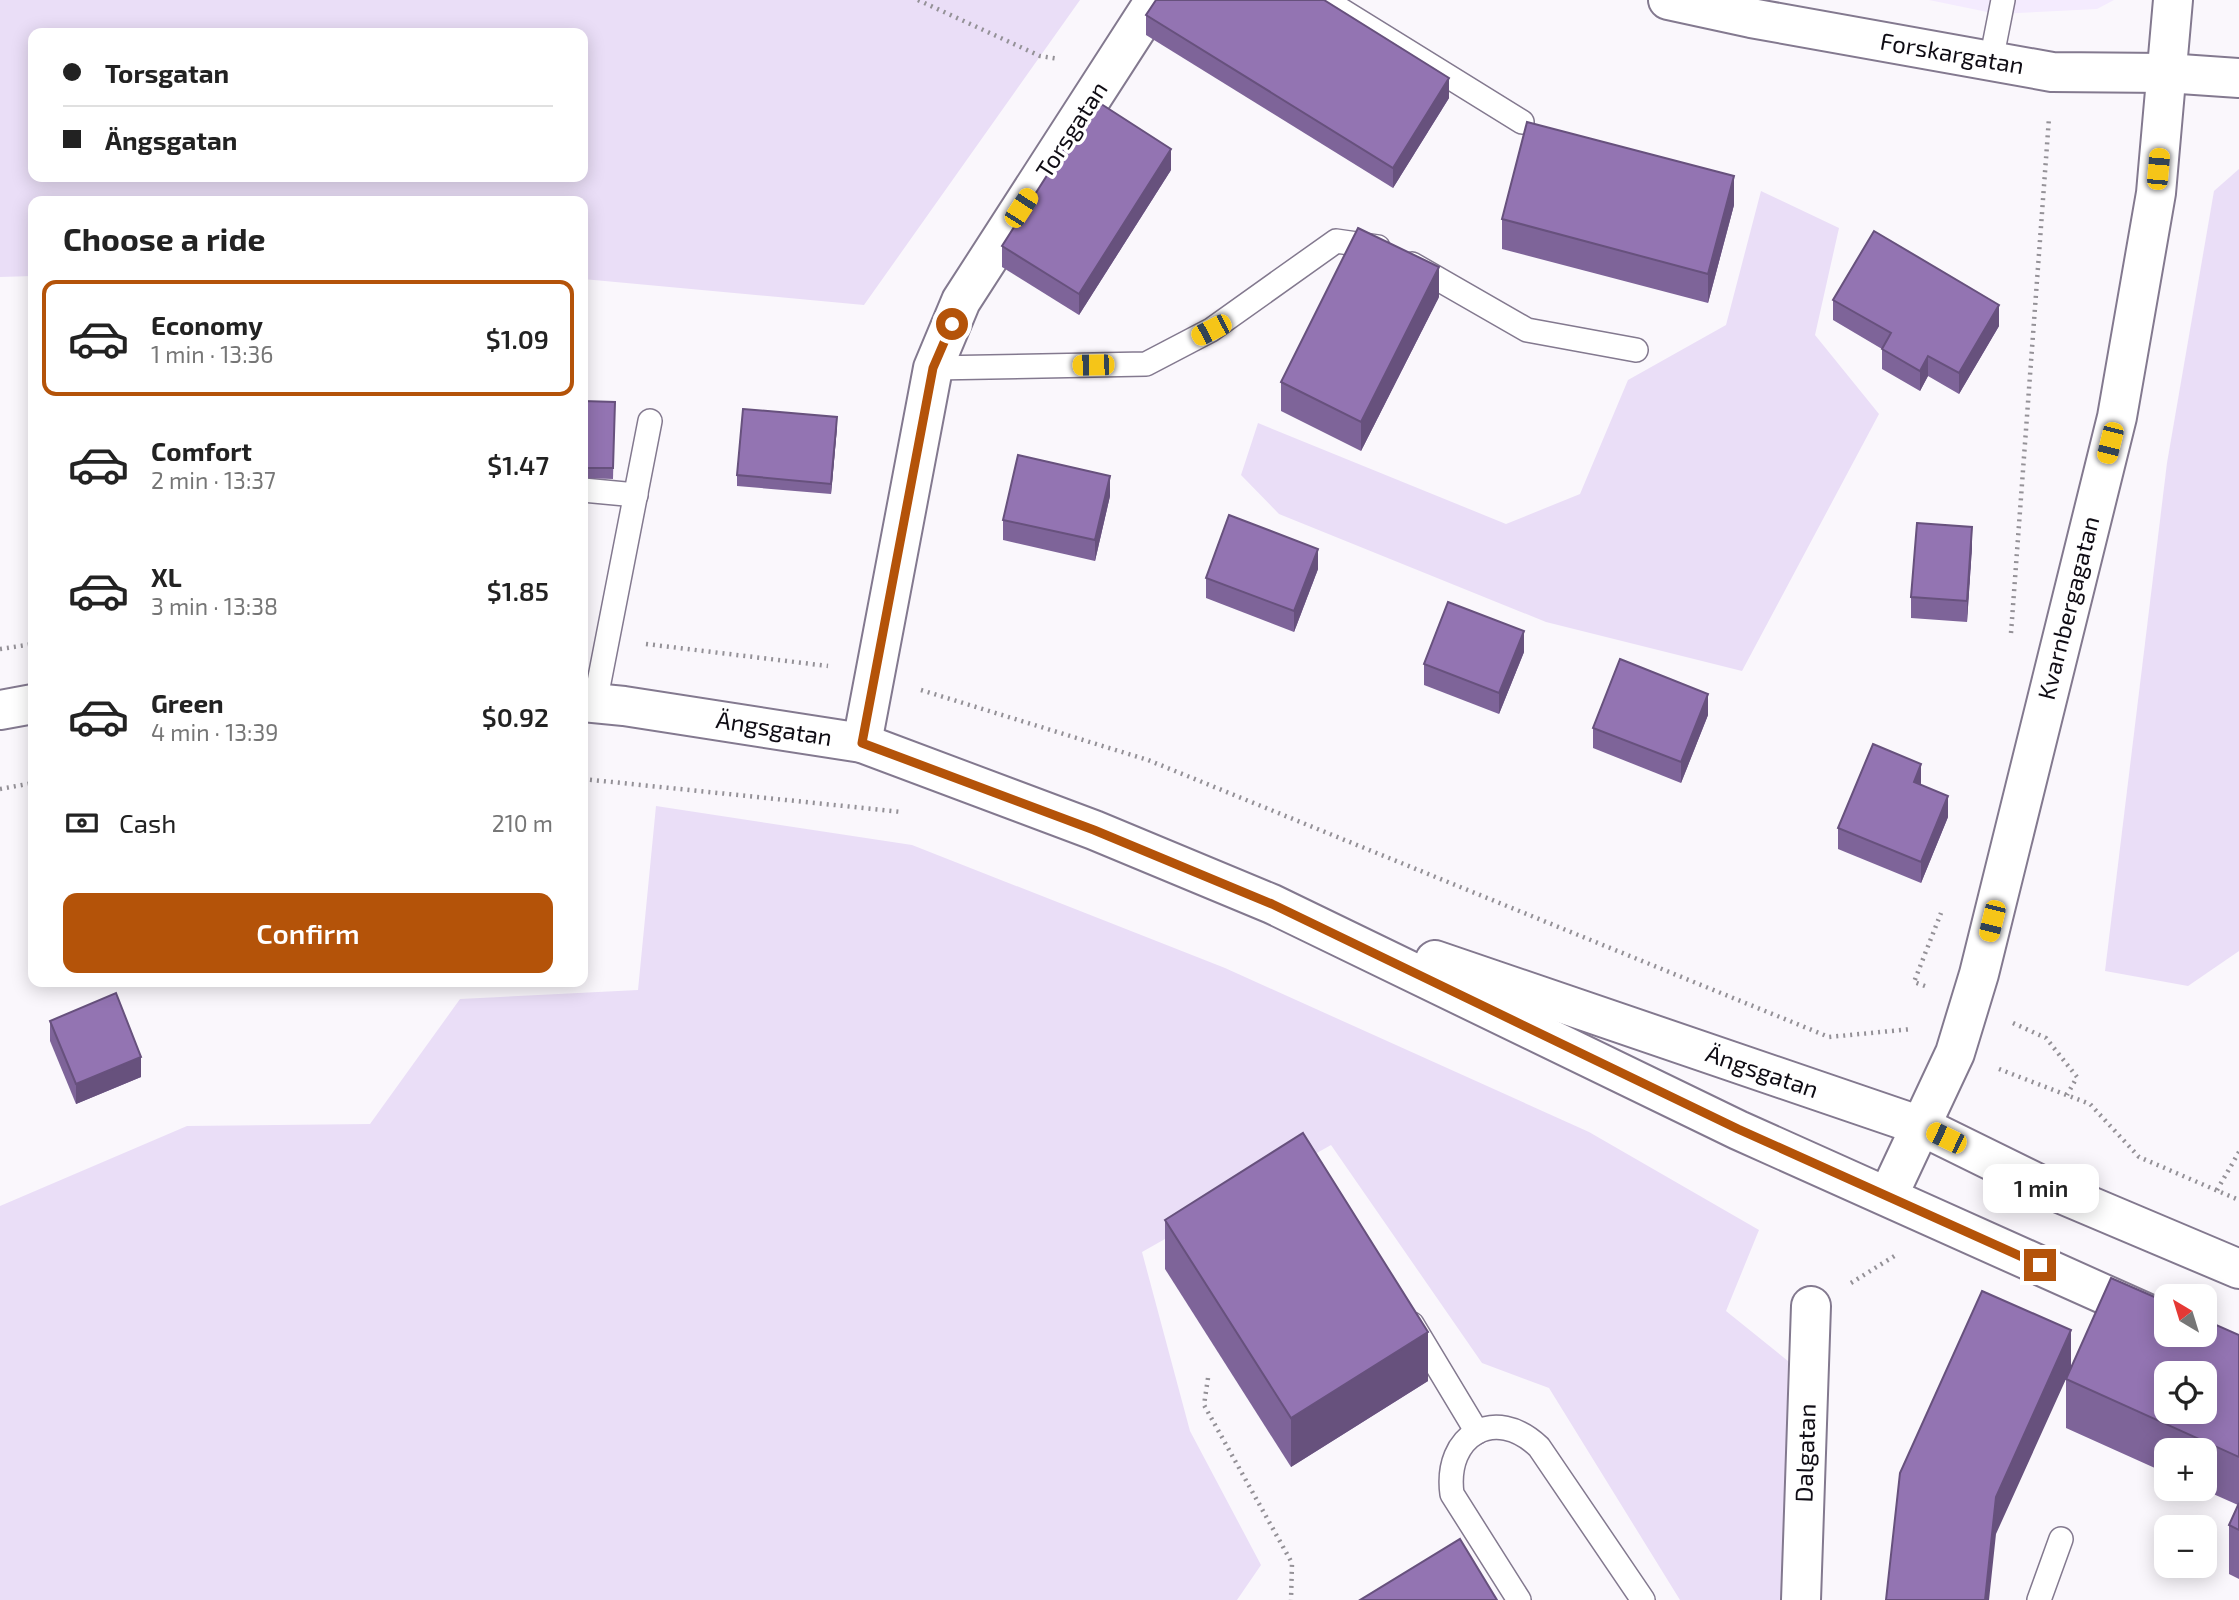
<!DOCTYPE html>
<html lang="en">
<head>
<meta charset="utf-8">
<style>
	:root { --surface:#fff; --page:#f2f2f2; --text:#222; --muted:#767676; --line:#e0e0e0; --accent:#b45309 }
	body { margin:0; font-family:"Exo 2",sans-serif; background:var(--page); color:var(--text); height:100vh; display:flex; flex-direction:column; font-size:26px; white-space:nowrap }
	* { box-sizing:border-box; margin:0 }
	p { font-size:23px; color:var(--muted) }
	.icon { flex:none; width:38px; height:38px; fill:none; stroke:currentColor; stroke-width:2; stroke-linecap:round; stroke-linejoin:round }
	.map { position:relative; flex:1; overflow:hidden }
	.side { position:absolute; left:28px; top:196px; width:560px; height:791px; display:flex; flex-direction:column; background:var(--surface); border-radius:14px; box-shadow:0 4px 18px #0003 }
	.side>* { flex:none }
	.guide { position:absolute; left:28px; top:28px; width:560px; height:154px; border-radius:14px; box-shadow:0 4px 18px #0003; display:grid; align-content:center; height:154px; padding:0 35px; background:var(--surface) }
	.needle { width:46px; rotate:322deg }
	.fabs { position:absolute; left:2154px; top:1284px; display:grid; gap:14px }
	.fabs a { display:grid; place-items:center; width:63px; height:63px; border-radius:14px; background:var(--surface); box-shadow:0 4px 18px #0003; font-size:35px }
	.end { position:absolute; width:32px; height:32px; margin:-16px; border:9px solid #b45309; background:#fff; box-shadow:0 0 0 4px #fff }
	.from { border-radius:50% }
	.bubble { position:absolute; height:49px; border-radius:14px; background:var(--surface); box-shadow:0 4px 18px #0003; font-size:23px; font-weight:600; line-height:49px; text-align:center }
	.car { position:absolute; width:21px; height:42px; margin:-21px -10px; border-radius:9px; box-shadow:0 0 5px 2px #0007; background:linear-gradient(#f5c518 24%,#345 0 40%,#f5c518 0 76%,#345 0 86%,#f5c518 0) }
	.guide b { display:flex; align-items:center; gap:24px; height:66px; font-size:26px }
	.guide b+b { border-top:2px solid var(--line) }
	.guide i { width:18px; height:18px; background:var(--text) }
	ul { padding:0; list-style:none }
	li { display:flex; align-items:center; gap:21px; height:116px; margin:0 14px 10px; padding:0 21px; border:4px solid transparent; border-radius:14px }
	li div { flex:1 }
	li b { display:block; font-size:26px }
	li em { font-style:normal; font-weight:600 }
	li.active { border-color:var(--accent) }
	li>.icon { width:63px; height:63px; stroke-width:1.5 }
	h2 { padding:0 35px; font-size:32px; line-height:84px }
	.pay { display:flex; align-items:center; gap:18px; height:77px; padding:0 35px; font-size:26px }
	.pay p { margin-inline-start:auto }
	.primary-button { display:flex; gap:14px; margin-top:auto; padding:14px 35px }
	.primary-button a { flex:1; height:80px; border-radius:14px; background:var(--accent); color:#fff; font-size:28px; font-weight:600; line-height:80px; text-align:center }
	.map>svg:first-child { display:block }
	.built { fill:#f4ebfe }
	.green { fill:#eadef7; fill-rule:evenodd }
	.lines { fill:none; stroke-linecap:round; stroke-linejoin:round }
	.service-casing { stroke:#83798f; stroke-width:26 }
	.minor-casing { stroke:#83798f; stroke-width:42 }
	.secondary-casing { stroke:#83798f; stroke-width:42 }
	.path { stroke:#949197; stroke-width:4.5; stroke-dasharray:2 5; stroke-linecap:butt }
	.service { stroke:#fff; stroke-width:23 }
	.minor { stroke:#fff; stroke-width:38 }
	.secondary { stroke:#fff; stroke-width:38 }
	.wall { fill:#7e6499 }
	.shaded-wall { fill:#67517d }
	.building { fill:#9374b2; stroke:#67517d; stroke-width:2; fill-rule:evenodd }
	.route { stroke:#b45309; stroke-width:9 }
	.labels { text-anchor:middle; stroke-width:7; stroke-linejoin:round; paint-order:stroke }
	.street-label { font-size:24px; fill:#0f0c14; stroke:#fff }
</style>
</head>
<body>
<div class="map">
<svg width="2239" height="1600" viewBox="0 0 2239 1600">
	<rect width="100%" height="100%" fill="#faf7fc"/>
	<path class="built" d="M 1929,0 L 2114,0 L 2097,9 L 1997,14 Z"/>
	<g class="green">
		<path d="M 0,0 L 1080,0 L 864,305 L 583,279 L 583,201 L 33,201 L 33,276 L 0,277 ZM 33,33 L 583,33 L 583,177 L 33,177 Z"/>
		<path d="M 2239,169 L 2239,951 L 2188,986 L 2105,971 L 2167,463 L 2214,191 Z"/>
		<path d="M 1761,191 L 1839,228 L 1815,335 L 1879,414 L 1742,671 L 1546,622 L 1279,514 L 1241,475 L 1258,423 L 1506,524 L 1580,494 L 1628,380 L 1726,325 Z"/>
		<path d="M 656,806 L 912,845 L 1225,968 L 1589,1132 L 1759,1230 L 1726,1311 L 1788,1361 L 1782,1600 L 1680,1600 L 1549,1388 L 1482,1363 L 1331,1145 L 1142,1252 L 1190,1431 L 1261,1565 L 1237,1600 L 0,1600 L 0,1206 L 187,1126 L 370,1124 L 460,999 L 638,990 Z"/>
	</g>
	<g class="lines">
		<defs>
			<g id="service">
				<path d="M 1325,0 L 1522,122"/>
				<path d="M 1991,61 L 2003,0"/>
				<path d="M 1412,264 L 1527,330 L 1636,350"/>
				<path d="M 933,368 L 1146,364 L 1211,330 L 1336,241 L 1378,247"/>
				<path d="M 583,490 L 636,495"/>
				<path d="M 595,703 L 650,421"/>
				<path d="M 1412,1324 L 1477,1432"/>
				<path d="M 1519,1600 L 1452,1494 C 1444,1435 1495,1405 1539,1447 L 1643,1600"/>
				<path d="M 2039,1600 L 2061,1539"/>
			</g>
			<g id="minor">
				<path d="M 1668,0 L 1751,18 L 2052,72 L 2166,73 L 2239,78"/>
				<path d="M 862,743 L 933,368 L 961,301 L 1155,0"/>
				<path d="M 1888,1196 L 1955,1053 L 1979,974 L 2117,417 L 2156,193 L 2173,0"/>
				<path d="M 1801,1600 L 1811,1306"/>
			</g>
			<g id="secondary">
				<path d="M 583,702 L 624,706 L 862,743 L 1094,830 L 1272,904 L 1738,1130 L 2166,1322"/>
				<path d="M 0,710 L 33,704"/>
				<path d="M 1435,960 L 1921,1126 L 2045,1187 L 2239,1269"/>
			</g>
		</defs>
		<use href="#service" class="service-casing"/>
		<use href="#minor" class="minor-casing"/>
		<use href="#secondary" class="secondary-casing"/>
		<g class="path">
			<path d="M 918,0 L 1040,56 L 1059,59"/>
			<path d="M 2011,633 L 2049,118"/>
			<path d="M 646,644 L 828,666"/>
			<path d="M 0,649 L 33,644"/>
			<path d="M 921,690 L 1148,760 L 1829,1037 L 1912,1029"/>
			<path d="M 583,779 L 902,812"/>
			<path d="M 0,789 L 33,783"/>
			<path d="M 1925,986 L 1914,982 L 1941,913"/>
			<path d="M 2013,1023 L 2046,1038 L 2077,1077 L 2067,1095"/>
			<path d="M 1999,1069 L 2090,1104 L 2139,1157 L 2239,1200"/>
			<path d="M 2217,1190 L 2239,1152"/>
			<path d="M 1851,1283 L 1896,1255"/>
			<path d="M 1208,1378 L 1204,1405 L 1292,1563 L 1291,1600"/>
		</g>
		<use href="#service" class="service"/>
		<use href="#minor" class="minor"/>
		<use href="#secondary" class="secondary"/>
	</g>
	<g class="wall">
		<path d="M 1146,15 L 1449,98 L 1393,188 L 1146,35 Z"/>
		<path d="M 1171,170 L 1079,315 L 1002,267 L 1002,246 Z"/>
		<path d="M 1734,205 L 1708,303 L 1502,249 L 1502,219 Z"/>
		<path d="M 1439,297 L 1361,451 L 1281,411 L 1281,382 Z"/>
		<path d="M 1833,300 L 1999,326 L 1959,394 L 1928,376 L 1920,391 L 1882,369 L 1882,349 L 1833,320 Z"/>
		<path d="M 583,401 L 615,402 L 613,479 L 583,478 Z"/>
		<path d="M 837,427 L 831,494 L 737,486 L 737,475 Z"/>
		<path d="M 1110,496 L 1095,561 L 1003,540 L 1003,520 Z"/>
		<path d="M 1972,547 L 1967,622 L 1911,618 L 1911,597 Z"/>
		<path d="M 1318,569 L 1294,632 L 1206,598 L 1206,578 Z"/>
		<path d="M 1524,652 L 1499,714 L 1424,685 L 1424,664 Z"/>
		<path d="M 1708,715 L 1681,783 L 1593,748 L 1593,728 Z"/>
		<path d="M 1921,785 L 1948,817 L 1921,883 L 1838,849 L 1838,828 Z"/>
		<path d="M 50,1021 L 141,1077 L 76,1104 L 50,1041 Z"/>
		<path d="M 1165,1220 L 1428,1381 L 1291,1467 L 1165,1269 Z"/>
		<path d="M 2239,1335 L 2239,1579 L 2229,1574 L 2229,1525 L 2238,1505 L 2202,1489 L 2205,1489 L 2205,1451 L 2166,1451 L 2166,1473 L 2066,1428 L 2066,1379 Z"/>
	</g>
	<g class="shaded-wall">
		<path d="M 1449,78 L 1449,98 L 1393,188 L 1393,168 Z"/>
		<path d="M 1171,149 L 1171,170 L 1079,315 L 1079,294 Z"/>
		<path d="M 1734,176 L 1734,205 L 1708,303 L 1708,274 Z"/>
		<path d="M 1439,267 L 1439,297 L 1361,451 L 1361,422 Z"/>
		<path d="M 1999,305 L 1999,326 L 1959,394 L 1959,373 Z"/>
		<path d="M 1928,356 L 1928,376 L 1920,391 L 1920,371 Z"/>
		<path d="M 837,417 L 837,427 L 831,494 L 831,484 Z"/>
		<path d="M 1110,476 L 1110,496 L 1095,561 L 1095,540 Z"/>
		<path d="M 1972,527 L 1972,547 L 1967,622 L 1967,601 Z"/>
		<path d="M 1318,549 L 1318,569 L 1294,632 L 1294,611 Z"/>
		<path d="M 1524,631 L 1524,652 L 1499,714 L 1499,693 Z"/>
		<path d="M 1708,694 L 1708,715 L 1681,783 L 1681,762 Z"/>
		<path d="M 1921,764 L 1921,785 L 1914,803 L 1914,782 Z"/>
		<path d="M 1948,796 L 1948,817 L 1921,883 L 1921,862 Z"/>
		<path d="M 141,1057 L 141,1077 L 76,1104 L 76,1084 Z"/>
		<path d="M 2071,1330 L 2071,1368 L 1996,1534 L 1989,1600 L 1985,1600 L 1996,1497 Z"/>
		<path d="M 1428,1332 L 1428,1381 L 1291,1467 L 1291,1418 Z"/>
	</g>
	<g class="building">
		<path d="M 1156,0 L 1324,0 L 1449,78 L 1393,168 L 1146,15 Z"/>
		<path d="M 1095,100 L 1171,149 L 1079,294 L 1002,246 Z"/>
		<path d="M 1527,122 L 1734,176 L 1708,274 L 1502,219 Z"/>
		<path d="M 1358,228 L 1439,267 L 1361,422 L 1281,382 Z"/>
		<path d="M 1874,231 L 1999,305 L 1959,373 L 1928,356 L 1920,371 L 1882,349 L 1891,333 L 1833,300 Z"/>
		<path d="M 583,401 L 615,402 L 613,468 L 583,468 Z"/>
		<path d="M 743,409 L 837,417 L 831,484 L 737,475 Z"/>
		<path d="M 1018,455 L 1110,476 L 1095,540 L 1003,520 Z"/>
		<path d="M 1229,515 L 1318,549 L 1294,611 L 1206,578 Z"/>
		<path d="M 1917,523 L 1972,527 L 1967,601 L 1911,597 Z"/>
		<path d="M 1448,602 L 1524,631 L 1499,693 L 1424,664 Z"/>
		<path d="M 1620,659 L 1708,694 L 1681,762 L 1593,728 Z"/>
		<path d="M 1873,744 L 1921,764 L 1914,782 L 1948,796 L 1921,862 L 1838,828 Z"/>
		<path d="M 116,993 L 141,1057 L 76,1084 L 50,1021 Z"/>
		<path d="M 1303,1133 L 1428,1332 L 1291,1418 L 1165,1220 Z"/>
		<path d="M 2111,1278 L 2166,1302 L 2166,1335 L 2205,1335 L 2205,1320 L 2239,1335 L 2239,1457 L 2066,1379 ZM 2166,1374 L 2205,1374 L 2205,1412 L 2166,1412 Z"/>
		<path d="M 1982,1291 L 2071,1330 L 1996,1497 L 1985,1600 L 1886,1600 L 1900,1473 Z"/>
		<path d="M 2239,1503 L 2239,1530 L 2229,1525 Z"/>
		<path d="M 1460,1539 L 1497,1600 L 1360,1600 Z"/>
	</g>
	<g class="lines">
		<path class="route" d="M 952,324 L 933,368 L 862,743 L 1094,830 L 1272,904 L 1738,1129 L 2040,1265"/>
	</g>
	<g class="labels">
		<g class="street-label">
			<text transform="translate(1952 54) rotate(10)" y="8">Forskargatan</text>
			<text transform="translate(1072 130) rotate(-57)" y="8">Torsgatan</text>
			<text transform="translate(2069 608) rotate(-76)" y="8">Kvarnbergagatan</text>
			<text transform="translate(774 729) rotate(9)" y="8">Ängsgatan</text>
			<text transform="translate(1762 1072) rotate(19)" y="8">Ängsgatan</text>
			<text transform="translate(1806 1453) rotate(-88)" y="8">Dalgatan</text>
		</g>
	</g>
</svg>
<div class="fabs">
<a><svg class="needle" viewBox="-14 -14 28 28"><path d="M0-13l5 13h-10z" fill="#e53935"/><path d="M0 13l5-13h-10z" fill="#767676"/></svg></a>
<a><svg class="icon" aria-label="locate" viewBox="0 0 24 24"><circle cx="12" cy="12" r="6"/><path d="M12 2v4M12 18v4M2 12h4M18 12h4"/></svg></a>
<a>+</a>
<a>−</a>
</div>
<i class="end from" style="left:952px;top:324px"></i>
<i class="end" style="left:2040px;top:1265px"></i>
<div class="bubble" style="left:1983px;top:1164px;width:116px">1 min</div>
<i class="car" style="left:2158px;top:169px;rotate:5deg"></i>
<i class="car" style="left:1021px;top:208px;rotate:33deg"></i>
<i class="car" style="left:1211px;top:330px;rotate:243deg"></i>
<i class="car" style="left:1093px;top:365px;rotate:269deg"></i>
<i class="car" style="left:2110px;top:443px;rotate:194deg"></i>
<i class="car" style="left:1992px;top:921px;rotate:194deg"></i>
<i class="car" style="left:1946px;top:1138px;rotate:296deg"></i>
<div class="guide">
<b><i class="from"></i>Torsgatan</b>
<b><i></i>Ängsgatan</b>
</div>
<section class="side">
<h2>Choose a ride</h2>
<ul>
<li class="active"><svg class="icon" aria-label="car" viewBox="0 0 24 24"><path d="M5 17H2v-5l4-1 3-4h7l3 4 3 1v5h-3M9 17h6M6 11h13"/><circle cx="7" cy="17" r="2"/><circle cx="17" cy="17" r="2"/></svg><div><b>Economy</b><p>1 min · 13:36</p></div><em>$1.09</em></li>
<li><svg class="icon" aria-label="car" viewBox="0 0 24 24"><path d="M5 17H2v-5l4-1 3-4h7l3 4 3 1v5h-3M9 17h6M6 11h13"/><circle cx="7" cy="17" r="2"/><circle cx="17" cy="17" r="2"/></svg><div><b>Comfort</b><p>2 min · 13:37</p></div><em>$1.47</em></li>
<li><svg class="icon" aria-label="car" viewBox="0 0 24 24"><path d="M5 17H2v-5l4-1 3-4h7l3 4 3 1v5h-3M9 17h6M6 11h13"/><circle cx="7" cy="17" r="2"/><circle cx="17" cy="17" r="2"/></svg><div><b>XL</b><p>3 min · 13:38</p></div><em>$1.85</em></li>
<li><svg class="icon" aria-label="car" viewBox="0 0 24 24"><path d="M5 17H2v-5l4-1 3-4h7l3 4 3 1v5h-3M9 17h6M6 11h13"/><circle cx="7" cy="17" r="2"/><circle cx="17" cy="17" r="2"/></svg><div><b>Green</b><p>4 min · 13:39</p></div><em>$0.92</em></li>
</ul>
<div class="pay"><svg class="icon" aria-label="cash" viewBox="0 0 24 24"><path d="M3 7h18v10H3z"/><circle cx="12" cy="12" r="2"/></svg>Cash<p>210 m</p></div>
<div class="primary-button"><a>Confirm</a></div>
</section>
</div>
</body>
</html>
